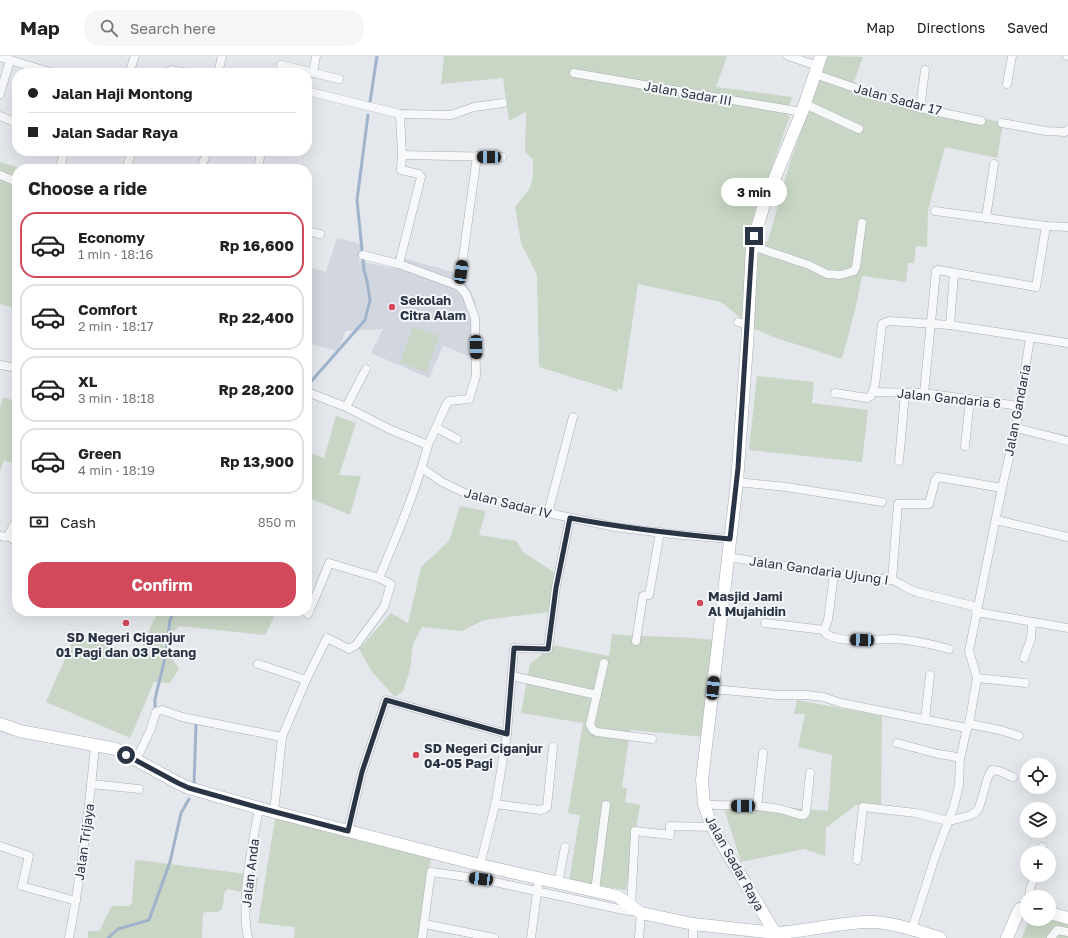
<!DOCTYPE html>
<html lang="en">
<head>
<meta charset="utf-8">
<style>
	:root { --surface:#fff; --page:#f6f6f6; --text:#222; --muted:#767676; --line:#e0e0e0; --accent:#d1495b }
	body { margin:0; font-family:"Golos Text",sans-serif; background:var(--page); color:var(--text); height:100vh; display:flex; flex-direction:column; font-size:15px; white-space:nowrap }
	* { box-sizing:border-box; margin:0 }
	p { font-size:13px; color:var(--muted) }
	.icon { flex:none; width:22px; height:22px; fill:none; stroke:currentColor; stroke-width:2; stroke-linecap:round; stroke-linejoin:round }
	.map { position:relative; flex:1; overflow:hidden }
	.panel { position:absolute; left:12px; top:108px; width:300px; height:452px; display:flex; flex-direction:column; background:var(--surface); border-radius:16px; box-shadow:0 4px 16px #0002 }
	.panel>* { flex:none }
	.guide { position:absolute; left:12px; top:12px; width:300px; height:88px; border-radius:16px; box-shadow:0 4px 16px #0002; display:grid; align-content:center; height:88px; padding:0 16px; background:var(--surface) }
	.buttons { position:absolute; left:1020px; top:702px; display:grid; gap:8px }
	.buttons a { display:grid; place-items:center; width:36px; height:36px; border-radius:50%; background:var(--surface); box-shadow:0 4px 16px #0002; font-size:20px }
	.end { position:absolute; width:18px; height:18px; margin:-9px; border:5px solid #2b3445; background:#fff; box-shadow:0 0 0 2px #fff }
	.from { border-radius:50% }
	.bubble { position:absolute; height:28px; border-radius:14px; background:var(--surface); box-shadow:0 4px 16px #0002; font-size:13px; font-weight:700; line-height:28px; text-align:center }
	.car { position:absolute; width:12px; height:24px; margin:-12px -6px; border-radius:5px; box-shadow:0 0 3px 1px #0007; background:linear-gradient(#222 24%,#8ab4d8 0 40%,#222 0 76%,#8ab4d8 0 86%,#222 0) }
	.guide b { display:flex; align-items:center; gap:14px; height:38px; font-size:15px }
	.guide b+b { border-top:1px solid var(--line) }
	.guide i { width:10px; height:10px; background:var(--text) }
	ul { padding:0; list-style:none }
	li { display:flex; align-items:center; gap:12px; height:66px; margin:0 8px 6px; padding:0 8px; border:2px solid var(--line); border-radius:16px }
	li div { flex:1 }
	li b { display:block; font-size:15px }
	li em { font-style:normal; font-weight:700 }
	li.active { border-color:var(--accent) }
	li>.icon { width:36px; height:36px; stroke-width:1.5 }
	h2 { padding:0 16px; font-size:18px; line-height:48px }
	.pay { display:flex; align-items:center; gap:10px; height:44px; padding:0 16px; font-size:15px }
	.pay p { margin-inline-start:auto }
	.cta { display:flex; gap:8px; margin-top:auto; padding:8px 16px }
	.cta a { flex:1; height:46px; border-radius:16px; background:var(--accent); color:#fff; font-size:16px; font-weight:700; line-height:46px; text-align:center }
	header { display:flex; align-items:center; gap:24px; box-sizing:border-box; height:56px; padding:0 20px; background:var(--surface); border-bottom:1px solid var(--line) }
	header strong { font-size:19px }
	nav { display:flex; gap:22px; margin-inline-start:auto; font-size:14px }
	.search { width:280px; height:36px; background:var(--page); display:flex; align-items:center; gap:10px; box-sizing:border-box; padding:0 14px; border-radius:16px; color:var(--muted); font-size:15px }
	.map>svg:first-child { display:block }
	.built { fill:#d2d6de }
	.green { fill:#c9d6c5 }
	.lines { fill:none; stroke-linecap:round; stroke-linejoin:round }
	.stream { stroke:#9fb4cc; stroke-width:3 }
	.street-casing { stroke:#a9aeb7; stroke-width:9 }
	.secondary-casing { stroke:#a9aeb7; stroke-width:13 }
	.street { stroke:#f7f8fa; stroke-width:8 }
	.secondary { stroke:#fff; stroke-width:12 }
	.route { stroke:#2b3445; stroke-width:5 }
	.poi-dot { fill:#d1495b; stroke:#f4f6f9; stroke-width:1.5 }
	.labels { text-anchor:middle; stroke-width:4; stroke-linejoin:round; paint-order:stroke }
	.street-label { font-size:13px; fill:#2b3445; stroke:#f4f6f9 }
	.poi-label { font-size:13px; font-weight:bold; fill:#2b3445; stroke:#f4f6f9; text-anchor:start }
</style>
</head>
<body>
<header>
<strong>Map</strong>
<div class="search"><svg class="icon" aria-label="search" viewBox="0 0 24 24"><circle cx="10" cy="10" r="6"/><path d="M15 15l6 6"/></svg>Search here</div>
<nav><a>Map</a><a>Directions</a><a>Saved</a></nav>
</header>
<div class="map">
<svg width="1068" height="882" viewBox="0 0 1068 882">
	<rect width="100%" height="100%" fill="#e4e7ec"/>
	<path class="built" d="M 337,182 L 362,188 L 359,205 L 392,212 L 395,200 L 460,218 L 475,243 L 479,270 L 475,302 L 443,290 L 429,322 L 371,297 L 383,273 L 346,275 L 337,295 L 307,287 L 307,263 L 309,258 L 307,258 L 307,211 L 326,216 Z"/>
	<g class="green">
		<path d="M 444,0 L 727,0 L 716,31 L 792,41 L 787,59 L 790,60 L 760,144 L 752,188 L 768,185 L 790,106 L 828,0 L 863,1 L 853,29 L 1003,67 L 997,102 L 945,91 L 928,154 L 927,191 L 916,190 L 914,207 L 908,207 L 906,226 L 862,220 L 856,250 L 842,303 L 773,281 L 753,272 L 721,246 L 638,228 L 622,334 L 618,332 L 617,336 L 610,333 L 539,311 L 537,219 L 521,187 L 515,151 L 530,132 L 533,119 L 533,104 L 525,96 L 526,56 L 509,65 L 503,22 L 441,28 Z"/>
		<path d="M 0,106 L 24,113 L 17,113 L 17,268 L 11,265 L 14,252 L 0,248 Z"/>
		<path d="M 413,271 L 439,280 L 426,316 L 400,307 Z"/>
		<path d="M 757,320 L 814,326 L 812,347 L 868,354 L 862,406 L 749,394 Z"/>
		<path d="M 3,341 L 17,346 L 17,409 L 4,404 L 0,415 L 0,351 Z"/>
		<path d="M 336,360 L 356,367 L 339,419 L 361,420 L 350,459 L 307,441 L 307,396 L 324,402 Z"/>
		<path d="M 460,450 L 486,455 L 479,479 L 516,485 L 524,497 L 554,516 L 550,556 L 484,564 L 462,575 L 422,571 L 413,588 L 410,614 L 403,635 L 395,641 L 372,616 L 359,593 L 391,557 L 408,567 L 421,511 L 449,485 Z"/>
		<path d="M 158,555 L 277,555 L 265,579 L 179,570 L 162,587 L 179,613 L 170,627 L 154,626 L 130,682 L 46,646 L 77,575 L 137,601 Z"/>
		<path d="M 612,578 C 647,581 681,580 716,584 L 705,681 L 630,674 L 622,731 L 627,732 L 625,746 L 640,749 L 626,834 L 569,825 L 580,759 L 568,757 L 583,667 L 521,657 L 530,608 L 553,589 L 609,600 Z"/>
		<path d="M 797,644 L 882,660 L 881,749 L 856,749 L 826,772 L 825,800 L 804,793 L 741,806 L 722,746 L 828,755 L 832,699 L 798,691 L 805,658 L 794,658 Z"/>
		<path d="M 276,757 L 431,803 L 419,882 L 294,882 L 295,871 L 258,867 Z"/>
		<path d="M 135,805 L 138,804 L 254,819 L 258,822 L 256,835 L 251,838 L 228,833 L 225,835 C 223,841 224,847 222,852 C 219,859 209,854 203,857 L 202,882 L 88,882 L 88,875 L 98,875 L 100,874 L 110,853 L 113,850 L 129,850 L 132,847 Z"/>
		<path d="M 1029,863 L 1049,863 L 1068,866 L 1068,882 L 1022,882 Z"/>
	</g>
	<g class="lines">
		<g class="stream">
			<path d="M 370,46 L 377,0"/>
			<path d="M 308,329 L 365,264 L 370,244 L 367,225 L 364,214 L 357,144 L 368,59"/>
			<path d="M 155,650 L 155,643 L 165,602 L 170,564 L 174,555"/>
			<path d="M 194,729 L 196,667"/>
			<path d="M 108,882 L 118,873 L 149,864 L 170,806 L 181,757 L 189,743"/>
		</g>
		<defs>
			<g id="street">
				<path d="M 788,0 L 818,10"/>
				<path d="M 1067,0 L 1068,0"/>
				<path d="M 0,1 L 53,17"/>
				<path d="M 281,9 L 339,23"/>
				<path d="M 129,17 L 135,0"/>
				<path d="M 164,17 L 172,14 L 187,17"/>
				<path d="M 218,17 L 222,0"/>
				<path d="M 313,17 L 316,0"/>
				<path d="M 574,17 L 802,56"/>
				<path d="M 815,18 L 878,40 L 920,52 L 981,65"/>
				<path d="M 1007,28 L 1012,0"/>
				<path d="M 307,35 L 400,58 L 451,59 L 474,51 L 503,47"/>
				<path d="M 0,38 L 10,4"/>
				<path d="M 805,48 L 859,73"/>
				<path d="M 920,52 L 925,14"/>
				<path d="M 0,60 L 17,67"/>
				<path d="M 1002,67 L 1046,75 L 1065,76 L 1068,74"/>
				<path d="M 402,99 L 502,101"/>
				<path d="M 59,113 L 65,95"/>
				<path d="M 126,113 L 132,95"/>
				<path d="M 201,113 L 207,95"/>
				<path d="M 258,113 L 261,95"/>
				<path d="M 0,119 L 17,126"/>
				<path d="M 935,155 L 1046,170 L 1068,171"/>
				<path d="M 986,162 L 994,108"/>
				<path d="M 307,175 L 320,178"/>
				<path d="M 752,190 L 809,209 L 827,218 L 840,219 L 854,215 L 856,211 L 862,167"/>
				<path d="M 363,199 L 399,208 L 459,230 L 466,238 L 475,262 L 476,320 L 469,343 L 449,345 L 446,349 L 428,389"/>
				<path d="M 399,208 L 421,121 L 419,118 L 401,114 L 402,99 L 400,58"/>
				<path d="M 459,230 L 477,100"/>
				<path d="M 738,266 L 748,269"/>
				<path d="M 950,269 L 954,217"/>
				<path d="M 0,309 L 17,312"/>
				<path d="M 307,336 L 346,351 L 389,373 L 428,389 C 416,435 397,479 379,522"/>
				<path d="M 873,336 L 924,337 L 1020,350"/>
				<path d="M 835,337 L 867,342 L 871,340 L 875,329 L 882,268 L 889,265 L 950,269 L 1068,287"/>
				<path d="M 924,337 L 936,215 L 938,214 L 1036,231 L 1046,170"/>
				<path d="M 346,351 L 366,313"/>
				<path d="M 437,372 L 457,383"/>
				<path d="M 1016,372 L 1068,385"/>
				<path d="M 965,390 L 970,343"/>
				<path d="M 899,405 L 905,337"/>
				<path d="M 422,412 L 442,426 L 467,438 L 548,457 L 615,471 L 671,478 L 730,483"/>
				<path d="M 737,426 L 786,431 L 882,446"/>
				<path d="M 548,457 L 573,361"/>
				<path d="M 996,464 L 1068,481"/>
				<path d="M 0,480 L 5,481 L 8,480"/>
				<path d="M 8,480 L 17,463"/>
				<path d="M 8,480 L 17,486"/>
				<path d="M 728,501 L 834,518 L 892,524 C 901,527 907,533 916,536 L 977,551"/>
				<path d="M 834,518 L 828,564 L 824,574 L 826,578 C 842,588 875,583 894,583 C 913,584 931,588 949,593"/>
				<path d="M 892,524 L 898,448 L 929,448 L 935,425 L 938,421 L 1002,432"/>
				<path d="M 976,556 L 1068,572"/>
				<path d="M 765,567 L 824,574"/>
				<path d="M 636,585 L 643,540 L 649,539 L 660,476"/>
				<path d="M 1024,602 L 1031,583 L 1032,566"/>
				<path d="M 604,607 L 590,669 L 593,674 L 597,676 L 652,683"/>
				<path d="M 258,608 L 306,624"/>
				<path d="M 512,620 L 597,639"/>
				<path d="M 977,622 L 1025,627"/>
				<path d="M 713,633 L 777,639 L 806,639 L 823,641 L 841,647 L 967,672"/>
				<path d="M 925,664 L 930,619"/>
				<path d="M 969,668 L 1000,674 L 1019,680"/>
				<path d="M 897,687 L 938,698 L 952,700 L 960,703 C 963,693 965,675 969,668 L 977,622 L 969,595 L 970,590 L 1002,432 L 1016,372 L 1030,282"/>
				<path d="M 136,704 L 150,675 L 156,656 L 162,654 L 182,661 L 282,681"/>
				<path d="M 91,728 L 139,733"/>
				<path d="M 495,748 L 540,754 L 544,753 L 547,751 L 553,691"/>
				<path d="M 704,748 L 716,749 L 757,750 L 780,753 L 800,759 L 804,759 L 806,756 L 810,717"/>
				<path d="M 757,750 L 763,697"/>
				<path d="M 274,756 L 282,681 L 306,624 L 327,582 L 349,593 L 356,589 L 384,551 L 391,528 L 379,522 L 329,507 L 320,530 L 308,558"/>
				<path d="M 348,775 L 362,716 L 386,644 L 507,678"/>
				<path d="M 0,790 L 29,800 L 22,830 L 76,845"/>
				<path d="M 1041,797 L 1042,791"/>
				<path d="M 857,804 L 863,751 L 916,757 L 948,765 L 961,762 L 971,759 L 976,756 L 979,752 L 988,721 L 992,714 L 999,715 L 1013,721"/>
				<path d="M 480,809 L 496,745 L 507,678 L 514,592 L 548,593 L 556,531 L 570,462"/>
				<path d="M 558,827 L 565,791"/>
				<path d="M 595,835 L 606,749"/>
				<path d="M 1029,841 L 1030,833 L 1035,819"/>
				<path d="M 631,851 L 635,775 L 670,779 L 670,770 L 712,771"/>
				<path d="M 425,868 L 494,882"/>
				<path d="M 693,868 L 693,882"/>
				<path d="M 912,873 L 935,801 L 954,750 L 959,729 L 960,703"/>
				<path d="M 69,882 C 81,819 89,754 95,690"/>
				<path d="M 248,882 C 240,844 252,791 259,752"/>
				<path d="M 422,882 L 431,816 L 481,823 L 628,855 L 636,855"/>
				<path d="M 531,882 L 539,822"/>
				<path d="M 639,882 L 641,857"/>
				<path d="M 1051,882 L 1057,874 L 1068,876"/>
			</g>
			<g id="secondary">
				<path d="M 0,668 L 20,675 L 116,693 L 178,727 L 189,732 L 259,752 L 480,809 L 617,840 L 641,857 L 693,868 L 775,877 C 807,876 838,866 870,866 C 892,866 918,875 940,882"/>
				<path d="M 1049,857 L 1068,862"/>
				<path d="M 776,882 L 775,877 L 712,771 L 704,748 L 702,724 L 737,426 L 747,289 L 752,190 L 764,148 L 802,56 L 821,0"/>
				<path d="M 1007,882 L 1018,856 L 1020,853 L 1027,852"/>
			</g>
		</defs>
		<use href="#street" class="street-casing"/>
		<use href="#secondary" class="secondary-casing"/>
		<use href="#street" class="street"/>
		<use href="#secondary" class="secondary"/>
	</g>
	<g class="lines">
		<path class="route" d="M 126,699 L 178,727 L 189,732 L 260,752 L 348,775 L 362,716 L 386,644 L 507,678 L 514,592 L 548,593 L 556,532 L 570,462 C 623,472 676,478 730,483 L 738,412 L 752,190 L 754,180"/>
	</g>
	<g class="poi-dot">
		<circle cx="392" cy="251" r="4"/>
		<circle cx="700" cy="547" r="4"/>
		<circle cx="126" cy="567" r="4"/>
		<circle cx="416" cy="699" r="4"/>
	</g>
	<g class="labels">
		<g class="street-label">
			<text transform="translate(688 37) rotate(10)" y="5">Jalan Sadar III</text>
			<text transform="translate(898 43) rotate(15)" y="5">Jalan Sadar 17</text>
			<text transform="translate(949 342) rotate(6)" y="5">Jalan Gandaria 6</text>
			<text transform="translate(1017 354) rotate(-79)" y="5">Jalan Gandaria</text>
			<text transform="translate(508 447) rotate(14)" y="5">Jalan Sadar IV</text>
			<text transform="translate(819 514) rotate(8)" y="5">Jalan Gandaria Ujung I</text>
			<text transform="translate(84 786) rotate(-82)" y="5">Jalan Trijaya</text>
			<text transform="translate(735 807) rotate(61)" y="5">Jalan Sadar Raya</text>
			<text transform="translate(250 817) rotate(-83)" y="5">Jalan Anda</text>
		</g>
		<g class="poi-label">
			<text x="400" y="249">Sekolah<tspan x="400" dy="15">Citra Alam</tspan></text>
			<text x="708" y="545">Masjid Jami<tspan x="708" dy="15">Al Mujahidin</tspan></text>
			<text x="126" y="586" text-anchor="middle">SD Negeri Ciganjur<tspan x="126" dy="15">01 Pagi dan 03 Petang</tspan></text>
			<text x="424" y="697">SD Negeri Ciganjur<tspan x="424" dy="15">04-05 Pagi</tspan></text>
		</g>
	</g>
</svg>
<div class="buttons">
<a><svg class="icon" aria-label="locate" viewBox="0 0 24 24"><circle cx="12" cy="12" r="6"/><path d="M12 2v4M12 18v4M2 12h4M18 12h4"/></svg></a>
<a><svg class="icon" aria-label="layers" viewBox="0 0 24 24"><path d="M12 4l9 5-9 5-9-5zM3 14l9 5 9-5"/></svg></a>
<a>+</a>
<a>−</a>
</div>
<i class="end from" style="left:126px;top:699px"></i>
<i class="end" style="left:754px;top:180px"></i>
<div class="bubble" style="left:721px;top:122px;width:66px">3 min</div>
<i class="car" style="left:489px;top:101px;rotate:271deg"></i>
<i class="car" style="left:461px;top:216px;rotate:8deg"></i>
<i class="car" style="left:476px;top:291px;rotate:179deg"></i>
<i class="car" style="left:862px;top:584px;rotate:272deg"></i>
<i class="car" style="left:713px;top:632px;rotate:7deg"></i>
<i class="car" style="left:743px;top:750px;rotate:270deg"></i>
<i class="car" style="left:481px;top:823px;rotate:277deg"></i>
<div class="guide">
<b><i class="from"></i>Jalan Haji Montong</b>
<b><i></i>Jalan Sadar Raya</b>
</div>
<section class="panel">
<h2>Choose a ride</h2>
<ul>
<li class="active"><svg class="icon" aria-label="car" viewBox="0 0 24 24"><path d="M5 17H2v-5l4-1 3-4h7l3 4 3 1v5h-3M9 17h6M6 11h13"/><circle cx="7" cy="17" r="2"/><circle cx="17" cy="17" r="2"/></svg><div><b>Economy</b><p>1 min · 18:16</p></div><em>Rp 16,600</em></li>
<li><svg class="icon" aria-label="car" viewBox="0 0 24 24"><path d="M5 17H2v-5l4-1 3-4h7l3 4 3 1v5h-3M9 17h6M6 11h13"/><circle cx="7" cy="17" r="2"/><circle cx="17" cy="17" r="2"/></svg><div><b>Comfort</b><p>2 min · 18:17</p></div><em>Rp 22,400</em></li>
<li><svg class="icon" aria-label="car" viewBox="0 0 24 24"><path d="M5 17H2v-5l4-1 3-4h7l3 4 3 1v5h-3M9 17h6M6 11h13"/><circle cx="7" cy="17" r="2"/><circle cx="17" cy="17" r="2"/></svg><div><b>XL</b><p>3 min · 18:18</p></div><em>Rp 28,200</em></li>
<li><svg class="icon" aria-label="car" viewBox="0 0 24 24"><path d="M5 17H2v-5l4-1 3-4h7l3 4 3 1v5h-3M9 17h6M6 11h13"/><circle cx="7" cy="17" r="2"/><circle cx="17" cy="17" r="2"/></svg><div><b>Green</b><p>4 min · 18:19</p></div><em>Rp 13,900</em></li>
</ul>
<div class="pay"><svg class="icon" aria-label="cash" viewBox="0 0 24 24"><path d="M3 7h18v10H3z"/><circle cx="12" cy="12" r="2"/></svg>Cash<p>850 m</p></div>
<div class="cta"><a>Confirm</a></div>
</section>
</div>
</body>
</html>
